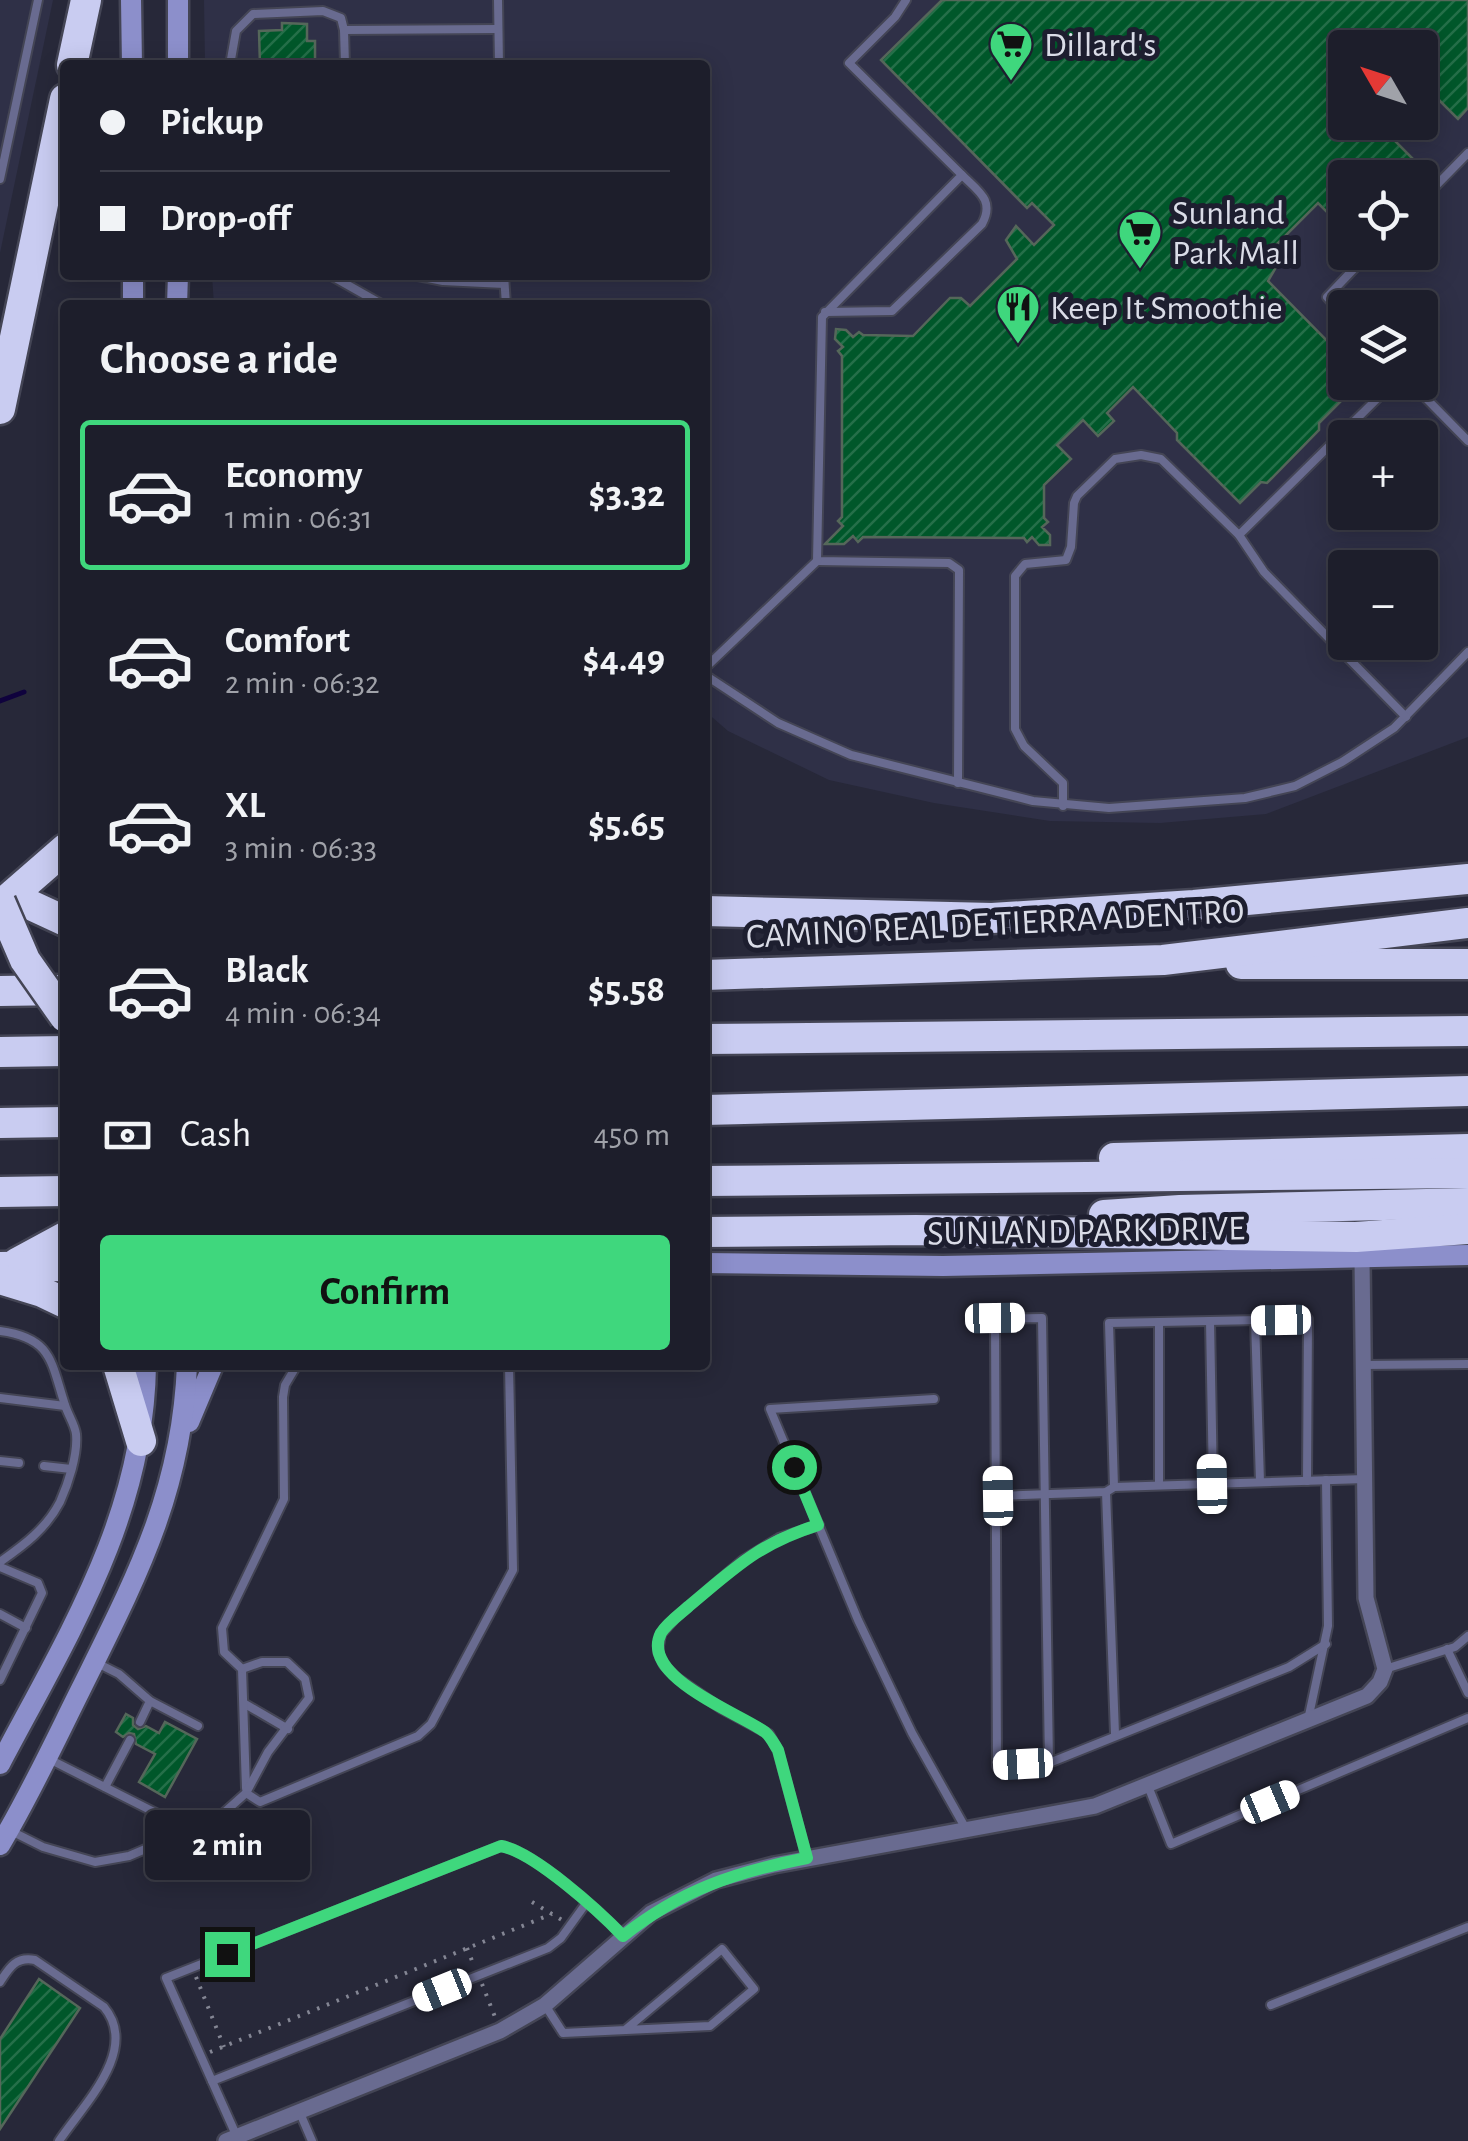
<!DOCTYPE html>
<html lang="en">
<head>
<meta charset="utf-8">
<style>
	:root { --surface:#1d1e2b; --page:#2a2b37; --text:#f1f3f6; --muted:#a0a2a9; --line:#3b3c47; --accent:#3fd77d }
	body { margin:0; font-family:"Alegreya Sans",sans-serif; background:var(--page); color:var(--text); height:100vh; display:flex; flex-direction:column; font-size:38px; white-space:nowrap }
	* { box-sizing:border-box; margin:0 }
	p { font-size:32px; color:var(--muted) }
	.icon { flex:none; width:55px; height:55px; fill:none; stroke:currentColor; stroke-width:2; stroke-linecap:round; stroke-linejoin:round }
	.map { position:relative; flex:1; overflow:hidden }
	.sheet { position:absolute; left:60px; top:300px; width:650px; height:1070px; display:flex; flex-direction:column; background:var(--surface); border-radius:10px; box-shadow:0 5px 25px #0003,0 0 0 2px var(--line) }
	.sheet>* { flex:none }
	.top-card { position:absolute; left:60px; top:60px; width:650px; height:220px; border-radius:10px; box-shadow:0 5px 25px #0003,0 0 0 2px var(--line); display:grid; align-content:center; height:220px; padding:0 40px; background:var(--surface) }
	.needle { width:65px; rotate:309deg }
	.buttons { position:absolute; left:1328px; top:30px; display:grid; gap:20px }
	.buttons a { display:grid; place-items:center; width:110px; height:110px; border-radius:10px; background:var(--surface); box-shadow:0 5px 25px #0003,0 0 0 2px var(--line); font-size:50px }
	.end { position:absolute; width:45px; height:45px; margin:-22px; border:12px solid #3fd77d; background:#111; box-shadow:0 0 0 5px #111 }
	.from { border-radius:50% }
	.bubble { position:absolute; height:70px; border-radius:10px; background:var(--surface); box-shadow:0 5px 25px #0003,0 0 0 2px var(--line); font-size:32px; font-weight:600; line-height:70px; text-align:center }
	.car { position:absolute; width:30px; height:60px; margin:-30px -15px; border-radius:12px; box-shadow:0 0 8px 2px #0007; background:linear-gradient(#fff 24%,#345 0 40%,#fff 0 76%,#345 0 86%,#fff 0) }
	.top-card b { display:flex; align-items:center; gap:35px; height:95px; font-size:38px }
	.top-card b+b { border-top:2px solid var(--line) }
	.top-card i { width:25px; height:25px; background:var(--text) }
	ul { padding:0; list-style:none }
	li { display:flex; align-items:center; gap:30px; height:150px; margin:0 20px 15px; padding:0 20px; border:5px solid transparent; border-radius:10px }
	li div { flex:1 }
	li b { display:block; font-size:38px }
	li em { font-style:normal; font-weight:600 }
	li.on { border-color:var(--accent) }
	li>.icon { width:90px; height:90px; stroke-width:1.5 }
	h2 { padding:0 40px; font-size:45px; line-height:120px }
	.pay { display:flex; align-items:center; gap:25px; height:110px; padding:0 40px; font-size:38px }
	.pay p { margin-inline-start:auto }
	.primary-button { display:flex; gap:20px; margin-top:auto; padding:20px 40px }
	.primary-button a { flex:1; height:115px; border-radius:10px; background:var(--accent); color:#111; font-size:40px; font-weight:600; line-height:115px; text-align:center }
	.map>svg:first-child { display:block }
	.built { fill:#2f3047; fill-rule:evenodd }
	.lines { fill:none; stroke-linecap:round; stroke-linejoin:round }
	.stream { stroke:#0f023d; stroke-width:5 }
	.building { fill:url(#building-hatch); stroke:#55675a; stroke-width:2.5 }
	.service-casing { stroke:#444555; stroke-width:12 }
	.minor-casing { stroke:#444555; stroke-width:20 }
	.secondary-casing { stroke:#444555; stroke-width:25 }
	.motorway-casing { stroke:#444555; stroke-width:35 }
	.path { stroke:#848694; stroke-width:4; stroke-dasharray:2.5 8; stroke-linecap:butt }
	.service { stroke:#696b90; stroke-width:8 }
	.minor { stroke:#696b90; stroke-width:15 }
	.secondary { stroke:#8c8fcb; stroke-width:20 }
	.motorway { stroke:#c9ccf1; stroke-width:30 }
	.motorway-bridge-casing { stroke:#444555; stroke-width:35; stroke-linecap:butt }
	.motorway-bridge { stroke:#c9ccf1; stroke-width:30 }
	.route { stroke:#3fd77d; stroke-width:12 }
	.labels { text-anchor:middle; stroke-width:10; stroke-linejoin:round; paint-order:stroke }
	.poi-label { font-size:35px; fill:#dadce7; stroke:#1d1e2f; text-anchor:start }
	.street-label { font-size:35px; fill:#dadce7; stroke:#1d1e2f }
</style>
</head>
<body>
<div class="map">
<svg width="1468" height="2141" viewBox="0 0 1468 2141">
	<defs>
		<pattern id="building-hatch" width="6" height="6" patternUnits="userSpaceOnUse" patternTransform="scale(2.5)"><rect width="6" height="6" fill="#00572a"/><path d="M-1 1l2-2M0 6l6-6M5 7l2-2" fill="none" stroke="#256f49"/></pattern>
	</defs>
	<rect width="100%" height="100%" fill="#272839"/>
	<g class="built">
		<path d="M 0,0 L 53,0 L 0,253 Z"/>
		<path d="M 204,0 L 1468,0 L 1468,737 L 1266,814 L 1160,823 L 1050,821 L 934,803 L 829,780 L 728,731 L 705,711 L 705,305 L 214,305 L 212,275 L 705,275 L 705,65 L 205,65 ZM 1345,48 L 1420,48 L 1420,122 L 1345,122 ZM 1345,178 L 1420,178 L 1420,252 L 1345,252 ZM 1345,308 L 1420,308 L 1420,382 L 1345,382 ZM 1345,438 L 1420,438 L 1420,512 L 1345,512 ZM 1345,568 L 1420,568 L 1420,642 L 1345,642 Z"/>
	</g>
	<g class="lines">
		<path class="stream" d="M 0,701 L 24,692"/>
	</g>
	<g class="building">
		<path d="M 942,0 L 1468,0 L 1468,108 L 1458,119 L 1440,101 L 1420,116 L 1420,48 L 1345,48 L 1345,122 L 1413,122 L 1395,141 L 1422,168 L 1412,178 L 1345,178 L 1345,230 L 1318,203 L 1273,248 L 1282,257 L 1268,281 L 1345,359 L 1345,382 L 1360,382 L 1319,423 L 1319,430 L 1267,483 L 1261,482 L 1240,503 L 1177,440 L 1177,433 L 1133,387 L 1107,413 L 1114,421 L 1098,436 L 1083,420 L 1057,445 L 1071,459 L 1044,485 L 1044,518 L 1048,522 L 1042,527 L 1050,535 L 1050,545 L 1039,545 L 1032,537 L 1027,542 L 1024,538 L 863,537 L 858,542 L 853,536 L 844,544 L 825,544 L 843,526 L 838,521 L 842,517 L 842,356 L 838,351 L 843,347 L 835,339 L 836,329 L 846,330 L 853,337 L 859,332 L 863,335 L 913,336 L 950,298 L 961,298 L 970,306 L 1017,259 L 1006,240 L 1016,226 L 1034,245 L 1054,225 L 1032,203 L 1027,208 L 881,60 Z"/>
		<path d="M 282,23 L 307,24 L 307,41 L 315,41 L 315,65 L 260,65 L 259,31 L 282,30 Z"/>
		<path d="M 126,1714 L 133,1718 L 133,1725 L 138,1729 L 146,1726 L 159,1733 L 165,1722 L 197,1739 L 165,1797 L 139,1782 L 155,1754 L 136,1744 L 134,1734 L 129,1733 L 123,1737 L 116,1732 Z"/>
		<path d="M 39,1979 L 80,2008 L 0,2129 L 0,2039 Z"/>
	</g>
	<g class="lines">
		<defs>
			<g id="service">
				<path d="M 498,0 L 499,65"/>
				<path d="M 906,0 L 895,17 L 849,63 L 962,175 L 822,317 L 817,561 L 949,563 L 959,570 L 958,783"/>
				<path d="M 230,65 L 236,31 L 253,14 L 323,11 L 341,18 L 344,30"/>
				<path d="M 345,65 L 344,30 L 498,29"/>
				<path d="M 0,179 L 38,0"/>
				<path d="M 1420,202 L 1468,153"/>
				<path d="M 330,275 L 383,305"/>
				<path d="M 413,275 L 443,281 L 504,284"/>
				<path d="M 504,275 L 506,305"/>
				<path d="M 825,312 L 892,311 L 982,224 C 995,200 978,191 962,175"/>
				<path d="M 1345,316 L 1327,297 L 1370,252"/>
				<path d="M 1410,382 L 1468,441"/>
				<path d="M 1239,535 L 1394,382"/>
				<path d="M 705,668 L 817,561"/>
				<path d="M 705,675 L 778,723 L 851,755 L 1033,801 L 1109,808 L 1245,798 L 1295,786 L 1342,762 L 1394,728 L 1468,652"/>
				<path d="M 1063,806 L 1063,783 L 1024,746 L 1015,729 L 1015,576 L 1025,564 L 1066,560 L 1071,547 L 1074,503 L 1077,496 L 1115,459 L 1141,455 L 1161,459 L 1239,535 L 1264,572 L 1406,717"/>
				<path d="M 1255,1320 L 1260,1482"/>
				<path d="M 1210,1321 L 1213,1484"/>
				<path d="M 1159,1322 L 1159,1485"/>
				<path d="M 0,1331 C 53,1338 51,1363 65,1405 C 68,1415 75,1425 76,1434 C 78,1455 68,1484 60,1502 C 46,1529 24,1545 0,1562"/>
				<path d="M 1363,1365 L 1468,1364"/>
				<path d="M 0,1398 L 65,1406"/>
				<path d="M 934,1399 L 770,1409 L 858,1620 L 912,1733 L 966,1829"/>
				<path d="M 0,1461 L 19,1463"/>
				<path d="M 44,1466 L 71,1469"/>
				<path d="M 1114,1487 L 1109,1323 L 1308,1319 L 1307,1481"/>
				<path d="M 1106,1492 L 1115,1734"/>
				<path d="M 997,1496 L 1106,1492 L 1114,1487 L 1365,1479"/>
				<path d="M 0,1567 L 38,1583 L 42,1593 L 0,1680"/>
				<path d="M 0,1614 L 26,1628"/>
				<path d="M 1447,1649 L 1468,1693"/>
				<path d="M 95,1662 L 119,1674 L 150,1701 L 140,1722"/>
				<path d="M 1385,1669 L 1455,1647 L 1468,1636"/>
				<path d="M 150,1701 L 198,1726"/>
				<path d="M 245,1704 L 288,1729"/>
				<path d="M 1308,1720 L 1328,1626 L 1326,1480"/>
				<path d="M 51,1760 L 160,1815"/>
				<path d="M 1049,1763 L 1042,1318 L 995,1319 L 997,1766 L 1049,1763 L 1289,1667 L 1326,1644"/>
				<path d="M 1148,1786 L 1171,1844 L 1468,1718"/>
				<path d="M 105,1787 L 130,1740"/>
				<path d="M 246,1788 L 242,1669 L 224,1652 L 222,1628 L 284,1499 L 283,1397 L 285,1385 L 297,1365"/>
				<path d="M 246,1793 L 260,1802 L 418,1736 L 431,1724 L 513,1570 L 509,1365"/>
				<path d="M 11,1831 L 43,1847 L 95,1862 L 129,1856 L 218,1818 L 246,1793 L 268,1752 L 309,1698 L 305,1679 L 287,1662 L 262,1662 L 242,1669"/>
				<path d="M 807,1858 L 778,1751 L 769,1734 L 722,1709 L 677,1678 L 664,1665 L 658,1652 L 661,1634 L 676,1617 L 743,1560 L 779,1538 L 819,1525"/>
				<path d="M 0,1982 C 9,1968 16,1956 35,1960 L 104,2007 C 140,2050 83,2105 59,2141"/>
				<path d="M 545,2005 L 563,2033 L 710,2026 L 754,1989 L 722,1949 L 625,2030"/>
				<path d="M 1271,2005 L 1468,1927"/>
				<path d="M 212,2081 L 548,1948 L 561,1938 L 587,1902"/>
				<path d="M 300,2113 L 312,2141"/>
				<path d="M 237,2137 L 166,1978 L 501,1846 C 533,1851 599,1911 623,1936"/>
			</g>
			<path id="minor" d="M 226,2141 L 500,2031 L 545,2005 L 651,1913 L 716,1880 L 774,1865 L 1095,1806 L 1367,1696 L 1380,1682 L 1385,1669 L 1366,1598 L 1362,1258"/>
			<g id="secondary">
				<path d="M 131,0 L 132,65"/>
				<path d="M 178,65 L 178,0"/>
				<path d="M 133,275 L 133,305"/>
				<path d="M 177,305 L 178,275"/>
				<path d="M 705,1263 L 943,1266 L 1468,1255"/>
				<path d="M 189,1422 L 213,1365"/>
				<path d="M 0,1764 C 68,1635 144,1516 146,1365"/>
				<path d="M 0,1845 C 30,1795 55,1741 81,1689 C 136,1578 182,1492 187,1365"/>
			</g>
			<g id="motorway">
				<path d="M 72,65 L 86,0"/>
				<path d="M 0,409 L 65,99"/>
				<path d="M 65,849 L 11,896 L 65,921"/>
				<path d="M 705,911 L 992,918 L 1194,905 L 1468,879"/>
				<path d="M 1241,964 L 1468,964"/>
				<path d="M 705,975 L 1163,960 L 1468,923"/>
				<path d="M 0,991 L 65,990"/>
				<path d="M 705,1039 L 1468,1031"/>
				<path d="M 0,1052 L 65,1051"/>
				<path d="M 705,1110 L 1468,1091"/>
				<path d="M 0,1123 L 65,1122"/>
				<path d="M 1114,1158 L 1468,1149"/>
				<path d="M 705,1181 L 1468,1173"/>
				<path d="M 0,1192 L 65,1191"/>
				<path d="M 1104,1215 L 1180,1210 L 1468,1203"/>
				<path d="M 705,1232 L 916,1230 L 1356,1237 L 1468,1229"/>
				<path d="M 17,1263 L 65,1237"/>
				<path d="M 0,1267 L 65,1266"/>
				<path d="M 0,1279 L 42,1292 L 65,1303"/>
				<path d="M 118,1365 L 141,1441"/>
			</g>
		</defs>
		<use href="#service" class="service-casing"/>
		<use href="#minor" class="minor-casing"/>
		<use href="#secondary" class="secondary-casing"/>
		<use href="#motorway" class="motorway-casing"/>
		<g class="path">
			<path d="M 532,1902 L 562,1920"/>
			<path d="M 467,1948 L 474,1966"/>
			<path d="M 196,1977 L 224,2047"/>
			<path d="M 482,1984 L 495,2017"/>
			<path d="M 210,2052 L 552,1914"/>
		</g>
		<use href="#service" class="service"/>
		<use href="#minor" class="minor"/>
		<use href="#secondary" class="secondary"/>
		<use href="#motorway" class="motorway"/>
		<defs>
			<path id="motorway-bridge" d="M 0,902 L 25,960 L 65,1017"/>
		</defs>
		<use href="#motorway-bridge" class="motorway-bridge-casing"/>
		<use href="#motorway-bridge" class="motorway-bridge"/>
	</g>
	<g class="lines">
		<path class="route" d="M 227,1954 L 501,1846 C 534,1852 599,1911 623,1936 C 681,1890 735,1872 807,1858 L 778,1750 C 774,1744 771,1737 765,1732 C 739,1713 639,1677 661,1633 C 667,1623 680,1614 689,1606 C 736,1567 758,1544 818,1525 L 794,1467"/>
	</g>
	<defs>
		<symbol id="supermarket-pin" viewBox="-11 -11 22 30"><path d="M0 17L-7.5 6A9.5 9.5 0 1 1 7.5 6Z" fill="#3fd77d" stroke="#1d1e2f"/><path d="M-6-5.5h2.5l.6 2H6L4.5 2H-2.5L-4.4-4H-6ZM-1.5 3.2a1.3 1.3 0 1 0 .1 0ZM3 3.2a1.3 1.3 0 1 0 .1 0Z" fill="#111"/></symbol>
		<symbol id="restaurant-pin" viewBox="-11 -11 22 30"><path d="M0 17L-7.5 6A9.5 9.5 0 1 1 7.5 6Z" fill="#3fd77d" stroke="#1d1e2f"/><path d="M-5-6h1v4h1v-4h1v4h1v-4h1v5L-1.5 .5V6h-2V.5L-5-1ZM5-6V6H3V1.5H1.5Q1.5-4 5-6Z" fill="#111"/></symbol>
	</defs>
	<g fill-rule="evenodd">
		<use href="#supermarket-pin" x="986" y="19" width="50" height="68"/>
		<use href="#supermarket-pin" x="1115" y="207" width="50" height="68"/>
		<use href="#restaurant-pin" x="993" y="282" width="50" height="68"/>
	</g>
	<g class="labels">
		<g class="poi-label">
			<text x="1044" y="56">Dillard's</text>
			<text x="1172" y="224">Sunland<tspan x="1172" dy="40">Park Mall</tspan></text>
			<text x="1050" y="319">Keep It Smoothie</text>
		</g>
		<g class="street-label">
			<text transform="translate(995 923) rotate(-3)" y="12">CAMINO REAL DE TIERRA ADENTRO</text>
			<text transform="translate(1086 1230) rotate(-1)" y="12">SUNLAND PARK DRIVE</text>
		</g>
	</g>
</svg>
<div class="buttons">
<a><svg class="needle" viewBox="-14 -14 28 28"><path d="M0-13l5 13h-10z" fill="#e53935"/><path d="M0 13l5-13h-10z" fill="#a0a2a9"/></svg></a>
<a><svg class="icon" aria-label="locate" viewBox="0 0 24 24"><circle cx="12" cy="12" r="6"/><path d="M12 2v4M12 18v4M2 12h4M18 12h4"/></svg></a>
<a><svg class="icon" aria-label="layers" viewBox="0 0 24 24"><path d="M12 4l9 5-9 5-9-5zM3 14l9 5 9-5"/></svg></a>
<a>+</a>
<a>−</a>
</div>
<i class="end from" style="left:794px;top:1467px"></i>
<i class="end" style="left:227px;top:1954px"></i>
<div class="bubble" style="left:145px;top:1810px;width:165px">2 min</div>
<i class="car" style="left:995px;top:1318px;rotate:89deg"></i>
<i class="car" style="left:1281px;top:1320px;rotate:269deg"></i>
<i class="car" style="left:1212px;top:1484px;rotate:359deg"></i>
<i class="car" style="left:998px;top:1496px;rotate:359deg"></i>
<i class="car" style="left:1023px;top:1764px;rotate:267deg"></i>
<i class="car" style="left:1270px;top:1802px;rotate:67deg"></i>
<i class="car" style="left:442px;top:1990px;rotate:248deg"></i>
<div class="top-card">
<b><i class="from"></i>Pickup</b>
<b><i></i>Drop-off</b>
</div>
<section class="sheet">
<h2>Choose a ride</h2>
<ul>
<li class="on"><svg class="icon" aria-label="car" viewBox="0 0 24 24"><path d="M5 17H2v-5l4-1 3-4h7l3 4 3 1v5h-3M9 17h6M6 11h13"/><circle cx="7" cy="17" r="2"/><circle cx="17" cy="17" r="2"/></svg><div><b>Economy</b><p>1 min · 06:31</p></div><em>$3.32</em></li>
<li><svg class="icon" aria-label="car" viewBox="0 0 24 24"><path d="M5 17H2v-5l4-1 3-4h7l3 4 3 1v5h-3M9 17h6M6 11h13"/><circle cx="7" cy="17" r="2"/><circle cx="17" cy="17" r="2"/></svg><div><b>Comfort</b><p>2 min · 06:32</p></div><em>$4.49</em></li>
<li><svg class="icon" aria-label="car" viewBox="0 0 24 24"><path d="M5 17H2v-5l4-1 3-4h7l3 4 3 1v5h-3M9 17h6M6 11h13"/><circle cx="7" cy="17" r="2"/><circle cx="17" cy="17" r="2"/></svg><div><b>XL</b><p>3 min · 06:33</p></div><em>$5.65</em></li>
<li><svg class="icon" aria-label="car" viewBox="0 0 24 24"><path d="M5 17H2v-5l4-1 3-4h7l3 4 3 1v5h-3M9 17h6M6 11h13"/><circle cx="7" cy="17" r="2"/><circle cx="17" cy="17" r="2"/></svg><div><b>Black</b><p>4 min · 06:34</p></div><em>$5.58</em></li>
</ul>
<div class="pay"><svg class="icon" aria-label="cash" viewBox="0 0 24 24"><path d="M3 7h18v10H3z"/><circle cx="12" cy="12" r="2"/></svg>Cash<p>450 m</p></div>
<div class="primary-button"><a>Confirm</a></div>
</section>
</div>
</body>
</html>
